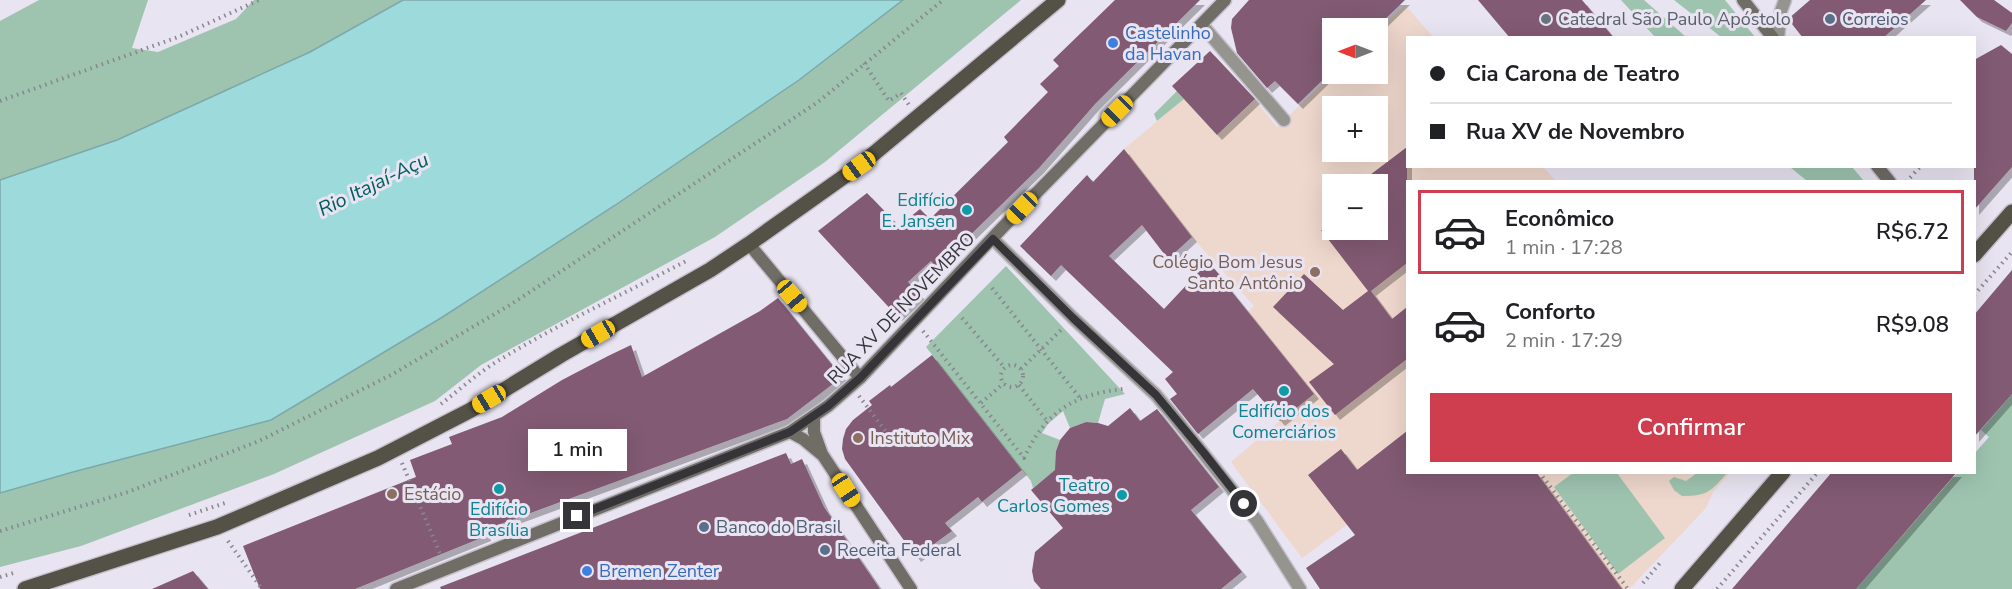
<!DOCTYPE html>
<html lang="pt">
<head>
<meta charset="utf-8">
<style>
	:root { --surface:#fff; --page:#f2f2f2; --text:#202124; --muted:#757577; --line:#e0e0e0; --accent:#ce3e4e }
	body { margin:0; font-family:"Nunito Sans",sans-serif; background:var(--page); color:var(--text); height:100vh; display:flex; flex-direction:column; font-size:22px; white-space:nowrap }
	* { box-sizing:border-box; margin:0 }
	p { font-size:20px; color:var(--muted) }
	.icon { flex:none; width:33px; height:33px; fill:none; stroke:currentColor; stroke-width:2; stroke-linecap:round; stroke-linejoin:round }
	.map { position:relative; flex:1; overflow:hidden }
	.panel { position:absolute; left:1406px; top:180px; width:570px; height:294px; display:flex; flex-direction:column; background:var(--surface); border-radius:0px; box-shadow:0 6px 24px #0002 }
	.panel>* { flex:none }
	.top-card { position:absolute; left:1406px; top:36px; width:570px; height:132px; border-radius:0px; box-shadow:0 6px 24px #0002; display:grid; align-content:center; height:132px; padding:0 24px; background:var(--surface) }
	.needle { width:39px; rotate:270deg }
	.buttons { position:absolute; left:1322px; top:18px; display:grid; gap:12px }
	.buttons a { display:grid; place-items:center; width:66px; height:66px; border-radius:0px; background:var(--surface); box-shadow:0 6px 24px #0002; font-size:30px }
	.end { position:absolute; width:27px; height:27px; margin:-14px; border:8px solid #353439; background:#fff; box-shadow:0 0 0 3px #fff }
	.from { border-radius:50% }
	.bubble { position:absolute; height:42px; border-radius:0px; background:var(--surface); box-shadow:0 6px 24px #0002; font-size:20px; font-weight:600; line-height:42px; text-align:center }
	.car { position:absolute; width:18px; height:36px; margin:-18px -9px; border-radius:8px; box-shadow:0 0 4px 2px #0007; background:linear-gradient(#f5c518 24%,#345 0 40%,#f5c518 0 76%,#345 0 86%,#f5c518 0) }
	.top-card b { display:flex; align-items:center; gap:21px; height:57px; font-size:22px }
	.top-card b+b { border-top:2px solid var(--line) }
	.top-card i { width:15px; height:15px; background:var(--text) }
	ul { padding:10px 0 0; list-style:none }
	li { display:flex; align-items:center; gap:18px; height:84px; margin:0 12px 9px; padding:0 12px; border:3px solid transparent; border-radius:0px }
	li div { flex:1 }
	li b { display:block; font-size:22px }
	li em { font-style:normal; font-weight:600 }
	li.on { border-color:var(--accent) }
	li>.icon { width:54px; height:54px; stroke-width:1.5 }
	.action { display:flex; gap:12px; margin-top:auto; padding:12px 24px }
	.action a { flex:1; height:69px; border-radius:0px; background:var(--accent); color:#fff; font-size:24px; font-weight:600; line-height:69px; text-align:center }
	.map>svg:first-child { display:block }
	.education { fill:#eed7cc; fill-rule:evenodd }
	.green { fill:#9ec4b0 }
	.water { fill:#9cdadb; stroke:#7da8aa; stroke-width:1.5 }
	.building { fill:#825a73; filter:url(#shadow) }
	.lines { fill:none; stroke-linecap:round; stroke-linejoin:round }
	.street-casing { stroke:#c4c1cc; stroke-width:15 }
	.secondary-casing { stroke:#c4c1cc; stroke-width:15 }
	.primary-casing { stroke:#c4c1cc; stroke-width:18 }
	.path { stroke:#88868e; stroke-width:4; stroke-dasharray:1.5 4.5; stroke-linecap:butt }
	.street { stroke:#96948e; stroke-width:12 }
	.secondary { stroke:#6f6d65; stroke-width:12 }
	.primary { stroke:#545147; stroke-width:15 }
	.route { stroke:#353439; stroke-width:8 }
	.worship-dot { fill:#6b7280; stroke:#e8e4f1; stroke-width:2 }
	.service-dot { fill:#5c6f8a; stroke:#e8e4f1; stroke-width:2 }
	.shop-dot { fill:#3f7fe0; stroke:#e8e4f1; stroke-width:2 }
	.culture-dot { fill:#0f9aa8; stroke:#e8e4f1; stroke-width:2 }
	.education-dot { fill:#8d6e63; stroke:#e8e4f1; stroke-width:2 }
	.labels { text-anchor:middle; stroke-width:6; stroke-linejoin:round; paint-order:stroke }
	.worship-label { font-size:18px; fill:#5b616d; stroke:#e8e4f1; text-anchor:start }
	.service-label { font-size:18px; fill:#4e5e75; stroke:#e8e4f1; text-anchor:start }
	.shop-label { font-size:18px; fill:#366cbe; stroke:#e8e4f1; text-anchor:start }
	.culture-label { font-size:18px; fill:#0d838f; stroke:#e8e4f1; text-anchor:end }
	.education-label { font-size:18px; fill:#785e54; stroke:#e8e4f1; text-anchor:start }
	.street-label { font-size:18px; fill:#353439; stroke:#e8e4f1 }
	.water-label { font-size:20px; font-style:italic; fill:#005e5f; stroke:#e8e4f1 }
</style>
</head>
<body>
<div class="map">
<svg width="2012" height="589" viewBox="0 0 2012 589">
	<defs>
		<filter id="shadow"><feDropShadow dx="5" dy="5" stdDeviation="0" flood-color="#0004"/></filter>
	</defs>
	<rect width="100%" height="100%" fill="#e8e4f1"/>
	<path class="education" d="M 1405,5 L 1433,37 L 1407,38 L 1407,166 L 1543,167 L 1556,181 L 1407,182 L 1407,472 L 1730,473 L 1713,492 L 1706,508 L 1629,589 L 1430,589 L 1393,491 L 1302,558 L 1231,462 L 1313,393 L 1248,312 L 1254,306 L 1192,237 L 1124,149 L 1184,99 L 1217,135 L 1255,100 L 1277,127 L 1333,74 L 1377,74 L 1377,31 ZM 1332,106 L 1377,106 L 1377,152 L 1332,152 ZM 1332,184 L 1377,184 L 1377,230 L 1332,230 Z"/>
	<g class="green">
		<path d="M 39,0 L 148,0 L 132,48 L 158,52 L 236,19 L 254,0 L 403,0 L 310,52 L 117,140 L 0,180 L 0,21 Z"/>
		<path d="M 903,0 L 1021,0 L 825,162 L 715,237 L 481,365 L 435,401 L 274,474 L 81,546 L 0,567 L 0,493 L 73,472 L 441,318 L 614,206 L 799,80 Z"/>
		<path d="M 1621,0 L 1644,0 L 1686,37 L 1655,37 Z"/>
		<path d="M 1674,0 L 1725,0 L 1755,37 L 1721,37 Z"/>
		<path d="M 1177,91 L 1184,99 L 1157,121 L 1154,114 Z"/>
		<path d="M 1790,167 L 1852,167 L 1864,181 L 1807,181 Z"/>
		<path d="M 1006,266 L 1125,394 L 1105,399 L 1098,423 L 1086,422 L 1070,428 L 1063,411 L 1048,424 L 1042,433 L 1060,440 L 1056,451 L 1057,469 L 1033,488 L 1031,481 L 926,347 Z"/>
		<path d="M 2012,394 L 2012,589 L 1856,589 L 1957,473 L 1974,472 L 1974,454 L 1989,437 L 1981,430 Z"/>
		<path d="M 1573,473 L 1617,473 L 1665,538 L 1618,574 L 1554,487 Z"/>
		<path d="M 1697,473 L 1697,472 L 1727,473 C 1711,491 1708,496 1682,496 L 1674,490 L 1669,481 L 1674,477 L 1686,481 Z"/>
	</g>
	<path class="water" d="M 403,0 L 903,0 L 799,80 L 614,206 L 441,318 L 271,420 L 73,472 L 0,493 L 0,180 L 117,140 L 310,52 Z"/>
	<g class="building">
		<path d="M 1115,0 L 1200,0 L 1096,103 L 1039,168 L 957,248 L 937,267 L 931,261 L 908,282 L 920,295 L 897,316 L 818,231 L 867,193 L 899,226 L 920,209 L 930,219 L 1008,142 L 1004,137 L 1048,92 L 1040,84 L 1059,66 L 1053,60 Z"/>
		<path d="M 1249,0 L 1405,0 L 1376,28 L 1332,28 L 1332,71 L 1298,104 L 1275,81 L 1267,88 L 1237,53 L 1231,28 L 1232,19 Z"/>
		<path d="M 1478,0 L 1582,0 L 1614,38 L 1510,38 Z"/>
		<path d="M 1810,0 L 1926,0 L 1883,38 L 1803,38 L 1788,19 Z"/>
		<path d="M 1960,0 L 1994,0 L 2012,13 L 2012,23 L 2006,31 L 1977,17 Z"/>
		<path d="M 2001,45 L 2012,54 L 2012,167 L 1974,210 L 1974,60 Z"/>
		<path d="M 1210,51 L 1255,99 L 1217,135 L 1172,86 Z"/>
		<path d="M 1407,147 L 1407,263 L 1371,291 L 1392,319 L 1407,307 L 1407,359 L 1335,415 L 1309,382 L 1334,364 L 1273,307 L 1304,274 L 1343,310 L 1368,291 L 1321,230 L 1377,230 L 1377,184 L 1358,184 Z"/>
		<path d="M 1124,149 L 1192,237 L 1168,259 L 1142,225 L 1109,256 L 1164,309 L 1208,262 L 1225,281 L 1224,282 L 1314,394 L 1280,421 L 1253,389 L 1198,434 L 1170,399 L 1177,394 L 1165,379 L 1173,372 L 1061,265 L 1051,276 L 1020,246 L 1087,175 L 1093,182 Z"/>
		<path d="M 2012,270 L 2012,394 L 1974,437 L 1974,315 Z"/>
		<path d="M 778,298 L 842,377 L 787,419 L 484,530 L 486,536 L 355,589 L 260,589 L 243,546 L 416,477 L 410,460 L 452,444 L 449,437 L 502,417 L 562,380 L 608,356 L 631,345 L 642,377 L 760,311 Z"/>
		<path d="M 932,355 L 1022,470 L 982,502 L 978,497 L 945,523 L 952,531 L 916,557 L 845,459 L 842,449 L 843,439 L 846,429 L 853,420 L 872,405 L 869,401 L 890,385 L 891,387 Z"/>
		<path d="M 1130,408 L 1140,421 L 1157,409 L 1219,487 L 1191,510 L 1242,572 L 1221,589 L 1041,589 L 1034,581 L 1032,571 L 1035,552 L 1063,528 L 1031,490 L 1055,470 L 1056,451 L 1060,440 L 1070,428 L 1086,422 L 1098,423 L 1108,426 Z"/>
		<path d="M 1407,431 L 1407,472 L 1536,472 L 1622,589 L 1320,589 L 1306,568 L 1355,535 L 1308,475 L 1341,449 L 1357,470 Z"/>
		<path d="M 786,453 L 791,464 L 802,459 L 824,507 L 880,589 L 441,589 L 440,587 Z"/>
		<path d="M 1832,472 L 1957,472 L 1856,589 L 1732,589 Z"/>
		<path d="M 193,571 L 208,589 L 152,589 Z"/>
	</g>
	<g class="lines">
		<defs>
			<g id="street">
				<path d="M 1202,25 L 1284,120"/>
				<path d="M 1778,38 L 1781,11 L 1785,0"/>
				<path d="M 993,239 L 1073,318 L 1156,395 L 1175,418 L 1257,521 L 1300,589"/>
			</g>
			<g id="secondary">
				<path d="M 1743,0 L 1773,38"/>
				<path d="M 1877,166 L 1890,182"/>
				<path d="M 749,244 L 860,378"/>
				<path d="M 814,416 L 814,432 L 822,454 L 911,589"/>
				<path d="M 790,432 L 803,439 L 821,454"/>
				<path d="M 396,589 L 790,432 L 828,406 L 860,378 L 1003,227 L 1225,0"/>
			</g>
			<g id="primary">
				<path d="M 1974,255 L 2012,212"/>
				<path d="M 25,589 L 217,527 L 378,458 L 471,410 L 561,355 L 710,270 L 749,244 L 859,166 L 1058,0"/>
				<path d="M 1682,589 L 1783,472"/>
			</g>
		</defs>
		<use href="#street" class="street-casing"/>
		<use href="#secondary" class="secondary-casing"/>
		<use href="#primary" class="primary-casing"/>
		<g class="path">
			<path d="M 864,63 L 889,101 L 901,93 L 909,105"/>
			<path d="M 0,101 L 178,37 L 259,0"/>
			<path d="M 1906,182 L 1921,166"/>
			<path d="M 992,288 L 1080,398"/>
			<path d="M 1974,295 L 2012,252"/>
			<path d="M 962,318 L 1005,368"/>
			<path d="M 923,331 L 1024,458 C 1040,424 1060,402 1099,393 C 1108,391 1117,390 1127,388"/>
			<circle cx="1012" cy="376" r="11"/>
			<path d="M 1021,369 L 1063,328"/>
			<path d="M 1019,385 L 1047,421"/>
			<path d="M 859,396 L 896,445"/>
			<path d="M 981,403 L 1004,383"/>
			<path d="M 441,404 C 459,390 477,374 496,362 C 558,324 624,294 688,260"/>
			<path d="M 402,463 L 441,556"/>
			<path d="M 1539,472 L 1628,589"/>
			<path d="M 189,515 L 225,503"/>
			<path d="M 0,531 L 128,492 L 259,441 L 391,375 L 510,305 L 818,102 L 943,0"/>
			<path d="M 228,541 L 262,589"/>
			<path d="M 0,577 L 17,572"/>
			<path d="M 1643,583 L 1660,563"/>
			<path d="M 1717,589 L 1818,472"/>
		</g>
		<use href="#street" class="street"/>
		<use href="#secondary" class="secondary"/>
		<use href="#primary" class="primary"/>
	</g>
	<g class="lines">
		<path class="route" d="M 577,516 L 790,432 L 828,406 L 860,378 L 993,239 L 1073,318 L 1156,395 L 1204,453 L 1244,504"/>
	</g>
	<circle class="worship-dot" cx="1546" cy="19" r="6"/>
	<g class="service-dot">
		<circle cx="1830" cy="19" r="6"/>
		<circle cx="704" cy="527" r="6"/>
		<circle cx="825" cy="550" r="6"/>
	</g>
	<g class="shop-dot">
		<circle cx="1113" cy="43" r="6"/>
		<circle cx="587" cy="571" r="6"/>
	</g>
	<g class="culture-dot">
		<circle cx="967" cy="210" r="6"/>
		<circle cx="1284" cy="391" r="6"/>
		<circle cx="499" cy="489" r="6"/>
		<circle cx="1122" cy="495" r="6"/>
	</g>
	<g class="education-dot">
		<circle cx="1315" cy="272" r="6"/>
		<circle cx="858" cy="438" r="6"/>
		<circle cx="392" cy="494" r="6"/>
	</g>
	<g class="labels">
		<g class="worship-label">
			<text x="1558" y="25">Catedral São Paulo Apóstolo</text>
		</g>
		<g class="service-label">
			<text x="1842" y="25">Correios</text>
			<text x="716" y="533">Banco do Brasil</text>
			<text x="837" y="556">Receita Federal</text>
		</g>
		<g class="shop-label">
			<text x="1125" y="39">Castelinho<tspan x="1125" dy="21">da Havan</tspan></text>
			<text x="599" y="577">Bremen Zenter</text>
		</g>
		<g class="culture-label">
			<text x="955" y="206">Edifício<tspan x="955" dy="21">E. Jansen</tspan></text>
			<text x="1284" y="417" text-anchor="middle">Edifício dos<tspan x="1284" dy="21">Comerciários</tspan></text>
			<text x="1110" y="491">Teatro<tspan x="1110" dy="21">Carlos Gomes</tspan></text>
			<text x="499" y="515" text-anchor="middle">Edifício<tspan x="499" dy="21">Brasília</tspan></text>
		</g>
		<g class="education-label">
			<text x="1303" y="268" text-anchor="end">Colégio Bom Jesus<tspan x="1303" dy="21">Santo Antônio</tspan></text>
			<text x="870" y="444">Instituto Mix</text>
			<text x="404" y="500">Estácio</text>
		</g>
		<g class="street-label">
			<text transform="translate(901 308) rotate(-46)" y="6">RUA XV DE NOVEMBRO</text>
		</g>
		<g class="water-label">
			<text transform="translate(373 184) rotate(-26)" y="7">Rio Itajaí-Açu</text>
		</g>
	</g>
</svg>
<div class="buttons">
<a><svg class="needle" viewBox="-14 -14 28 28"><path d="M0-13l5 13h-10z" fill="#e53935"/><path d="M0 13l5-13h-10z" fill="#757577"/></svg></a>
<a>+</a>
<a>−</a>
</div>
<i class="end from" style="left:1244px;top:504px"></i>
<i class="end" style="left:577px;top:516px"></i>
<div class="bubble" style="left:528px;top:429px;width:99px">1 min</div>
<i class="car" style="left:1117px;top:111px;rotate:225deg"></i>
<i class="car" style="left:859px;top:166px;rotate:234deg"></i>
<i class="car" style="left:1022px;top:208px;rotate:224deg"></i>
<i class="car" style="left:792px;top:296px;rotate:140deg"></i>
<i class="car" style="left:598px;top:334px;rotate:240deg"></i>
<i class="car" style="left:489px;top:399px;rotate:239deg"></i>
<i class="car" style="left:846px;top:490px;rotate:147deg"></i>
<div class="top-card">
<b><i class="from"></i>Cia Carona de Teatro</b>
<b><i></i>Rua XV de Novembro</b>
</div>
<section class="panel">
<ul>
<li class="on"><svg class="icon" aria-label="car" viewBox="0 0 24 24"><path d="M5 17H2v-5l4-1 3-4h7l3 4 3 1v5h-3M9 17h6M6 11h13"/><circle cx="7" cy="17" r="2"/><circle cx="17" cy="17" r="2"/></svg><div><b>Econômico</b><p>1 min · 17:28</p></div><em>R$6.72</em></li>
<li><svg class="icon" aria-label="car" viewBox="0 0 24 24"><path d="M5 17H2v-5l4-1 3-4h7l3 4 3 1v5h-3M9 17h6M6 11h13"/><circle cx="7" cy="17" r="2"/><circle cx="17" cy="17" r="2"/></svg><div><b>Conforto</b><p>2 min · 17:29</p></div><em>R$9.08</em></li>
</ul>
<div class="action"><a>Confirmar</a></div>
</section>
</div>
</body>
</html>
